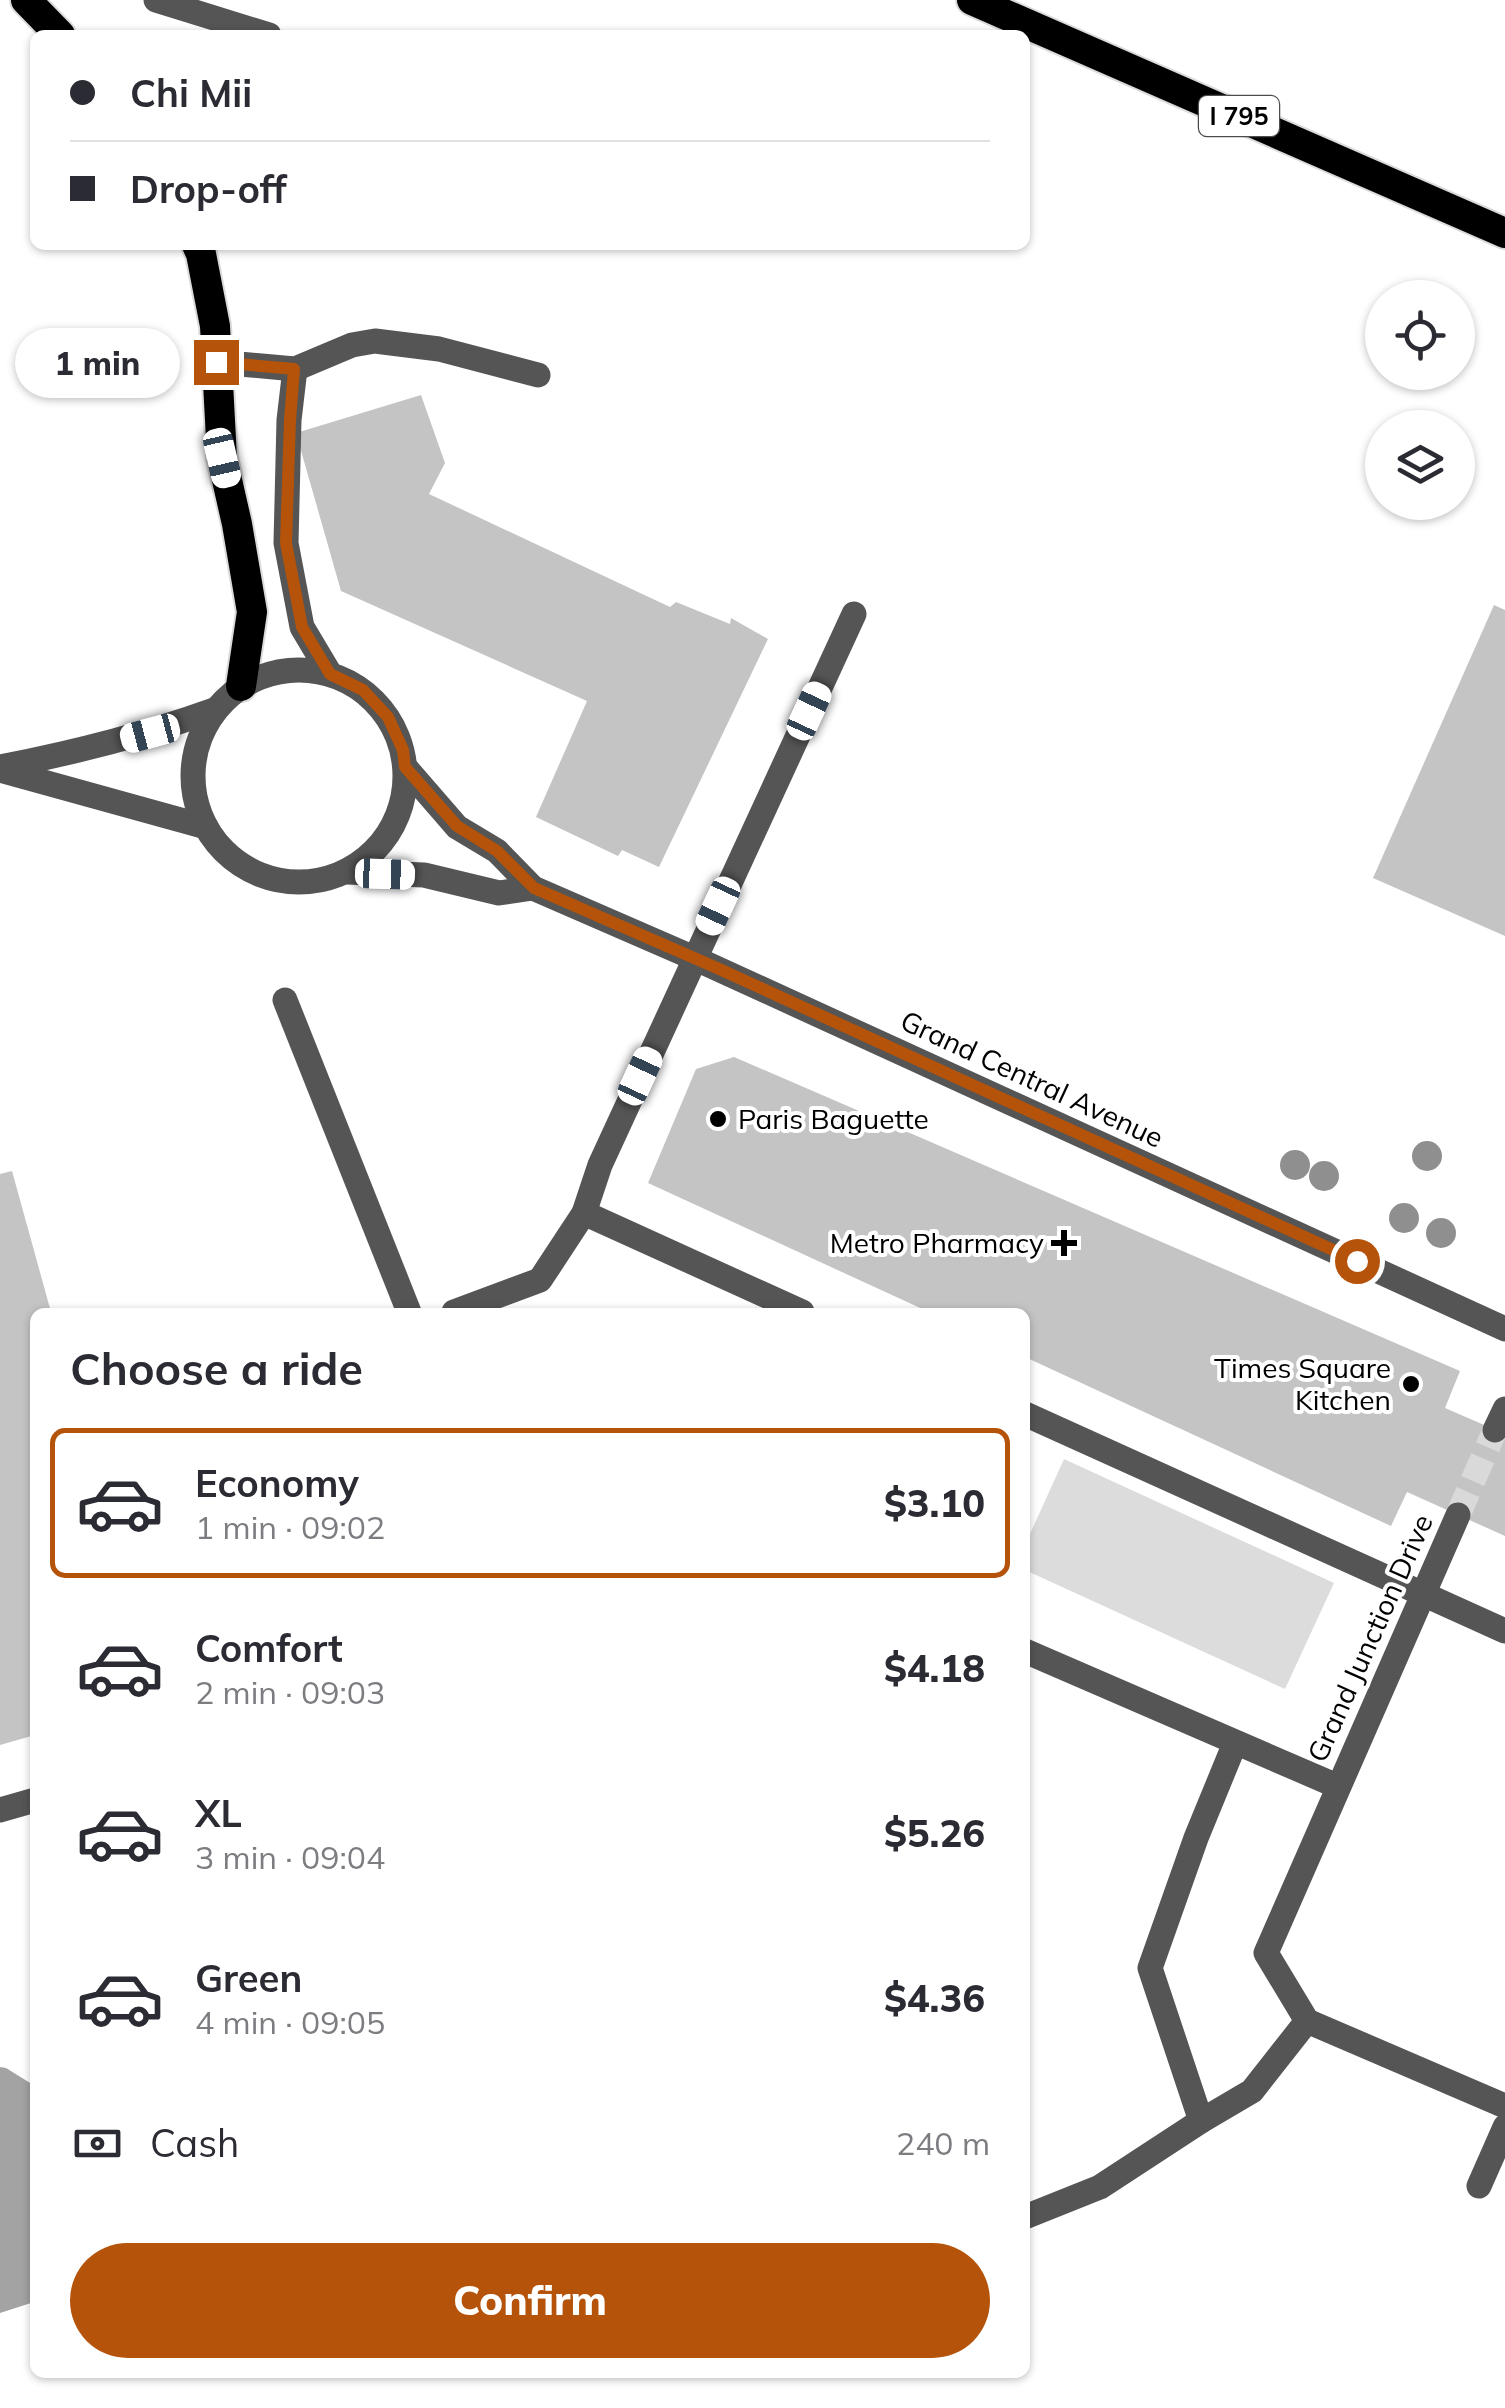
<!DOCTYPE html>
<html lang="en">
<head>
<meta charset="utf-8">
<style>
	:root { --surface:#fff; --page:#f2f2f3; --text:#2b2b33; --muted:#7c7c81; --line:#e1e1e2; --accent:#b45309 }
	body { margin:0; font-family:Mulish,sans-serif; background:var(--page); color:var(--text); height:100vh; display:flex; flex-direction:column; font-size:38px; white-space:nowrap }
	* { box-sizing:border-box; margin:0 }
	p { font-size:32px; color:var(--muted) }
	.icon { flex:none; width:55px; height:55px; fill:none; stroke:currentColor; stroke-width:2; stroke-linecap:round; stroke-linejoin:round }
	.map { position:relative; flex:1; overflow:hidden }
	.details { position:absolute; left:30px; top:1308px; width:1000px; height:1070px; display:flex; flex-direction:column; background:var(--surface); border-radius:15px; box-shadow:0 2px 8px #0004 }
	.details>* { flex:none }
	.hud { position:absolute; left:30px; top:30px; width:1000px; height:220px; border-radius:15px; box-shadow:0 2px 8px #0004; display:grid; align-content:center; height:220px; padding:0 40px; background:var(--surface) }
	.fabs { position:absolute; left:1365px; top:280px; display:grid; gap:20px }
	.fabs a { display:grid; place-items:center; width:110px; height:110px; border-radius:50%; background:var(--surface); box-shadow:0 2px 8px #0004; font-size:50px }
	.end { position:absolute; width:45px; height:45px; margin:-22px; border:12px solid #b45309; background:#fff; box-shadow:0 0 0 5px #fff }
	.from { border-radius:50% }
	.bubble { position:absolute; height:70px; border-radius:35px; background:var(--surface); box-shadow:0 2px 8px #0004; font-size:32px; font-weight:800; line-height:70px; text-align:center }
	.car { position:absolute; width:30px; height:60px; margin:-30px -15px; border-radius:12px; box-shadow:0 0 8px 2px #0007; background:linear-gradient(#fff 24%,#345 0 40%,#fff 0 76%,#345 0 86%,#fff 0) }
	.hud b { display:flex; align-items:center; gap:35px; height:95px; font-size:38px }
	.hud b+b { border-top:2px solid var(--line) }
	.hud i { width:25px; height:25px; background:var(--text) }
	ul { padding:0; list-style:none }
	li { display:flex; align-items:center; gap:30px; height:150px; margin:0 20px 15px; padding:0 20px; border:5px solid transparent; border-radius:15px }
	li div { flex:1 }
	li b { display:block; font-size:38px }
	li em { font-style:normal; font-weight:800 }
	li.on { border-color:var(--accent) }
	li>.icon { width:90px; height:90px; stroke-width:1.5 }
	h2 { padding:0 40px; font-size:45px; line-height:120px }
	.pay { display:flex; align-items:center; gap:25px; height:110px; padding:0 40px; font-size:38px }
	.pay p { margin-inline-start:auto }
	.primary-button { display:flex; gap:20px; margin-top:auto; padding:20px 40px }
	.primary-button a { flex:1; height:115px; border-radius:60px; background:var(--accent); color:#fff; font-size:40px; font-weight:800; line-height:115px; text-align:center }
	.map>svg:first-child { display:block }
	.green { fill:#dcdcdc }
	.water { fill:#a3a3a3 }
	.building { fill:#c4c4c4 }
	.lines { fill:none; stroke-linecap:round; stroke-linejoin:round }
	.minor-tunnel { stroke:#d9d9d9; stroke-width:25; stroke-dasharray:25 12; stroke-linecap:butt }
	.highway-casing { stroke:#dbdbdb; stroke-width:34 }
	.minor { stroke:#555; stroke-width:25 }
	.highway { stroke:#000; stroke-width:30 }
	.tree { fill:#8f8f8f }
	.route { stroke:#b45309; stroke-width:12 }
	.poi-dot { fill:#000; stroke:#fff; stroke-width:4 }
	.labels { text-anchor:middle; stroke-width:8; stroke-linejoin:round; paint-order:stroke }
	.shield { fill:#fff; stroke:#4c4c4c; stroke-width:2.5 }
	.shield-label { font-size:25px; font-weight:bold; fill:#000 }
	.street-label { font-size:28px; fill:#000; stroke:#fff }
	.poi-label { font-size:28px; fill:#000; stroke:#fff; text-anchor:end }
</style>
</head>
<body>
<div class="map">
<svg width="1505" height="2408" viewBox="0 0 1505 2408">
	<rect width="100%" height="100%" fill="#fff"/>
	<path class="green" d="M 1064,1459 L 1334,1583 L 1285,1689 L 1025,1570 L 1025,1545 Z"/>
	<path class="water" d="M 0,2067 L 6,2068 L 35,2086 L 35,2299 L 31,2303 L 0,2313 Z"/>
	<g class="building">
		<path d="M 421,395 L 445,463 L 429,494 L 670,607 L 676,602 L 730,624 L 731,618 L 768,639 L 659,867 L 622,850 L 618,856 L 536,817 L 587,701 L 341,591 L 296,433 Z"/>
		<path d="M 1494,605 L 1505,610 L 1505,936 L 1373,878 Z"/>
		<path d="M 734,1057 L 1460,1371 L 1445,1408 L 1505,1434 L 1505,1536 L 1407,1492 L 1391,1526 L 1025,1357 L 1025,1312 L 929,1312 L 648,1183 L 696,1069 Z"/>
		<path d="M 12,1171 L 51,1312 L 35,1312 L 35,1714 L 32,1715 L 35,1735 L 0,1745 L 0,1174 Z"/>
	</g>
	<g class="lines">
		<path class="minor-tunnel" d="M 1458,1515 L 1495,1430"/>
		<defs>
			<g id="highway">
				<path d="M 26,0 L 60,35"/>
				<path d="M 972,0 L 1505,233"/>
				<path d="M 197,245 L 201,254 L 215,326 L 222,458 L 237,524 L 252,612 L 241,686"/>
			</g>
		</defs>
		<use href="#highway" class="highway-casing"/>
		<g class="minor">
			<path d="M 156,0 L 269,35"/>
			<path d="M 217,362 L 295,369 L 352,345 L 375,341 L 439,349 L 538,375"/>
			<path d="M 295,369 L 289,420 L 286,543 L 302,627 L 330,674"/>
			<circle cx="299" cy="776" r="106"/>
			<path d="M 0,767 C 73,753 144,735 214,710"/>
			<path d="M 405,767 L 457,827 L 497,851 L 533,888 L 694,958 L 1505,1329"/>
			<path d="M 0,770 L 206,827"/>
			<path d="M 347,872 L 424,875 L 499,893 L 533,888"/>
			<path d="M 285,1000 L 409,1312"/>
			<path d="M 584,1213 L 600,1165 L 854,614"/>
			<path d="M 454,1312 L 540,1280 L 584,1213 L 802,1312"/>
			<path d="M 1025,1414 L 1505,1631"/>
			<path d="M 1495,1430 L 1505,1409"/>
			<path d="M 1025,1651 L 1337,1786"/>
			<path d="M 0,1810 L 35,1800"/>
			<path d="M 1307,2021 L 1505,2106"/>
			<path d="M 1201,2121 L 1150,1968 L 1196,1838 L 1235,1743"/>
			<path d="M 1479,2186 L 1505,2127"/>
			<path d="M 1025,2217 L 1100,2187 L 1201,2121 L 1252,2091 L 1307,2021 L 1266,1953 L 1458,1515"/>
		</g>
		<use href="#highway" class="highway"/>
	</g>
	<g class="tree">
		<circle cx="1427" cy="1156" r="15"/>
		<circle cx="1295" cy="1165" r="15"/>
		<circle cx="1324" cy="1176" r="15"/>
		<circle cx="1404" cy="1218" r="15"/>
		<circle cx="1441" cy="1233" r="15"/>
	</g>
	<g class="lines">
		<path class="route" d="M 216,362 L 294,369 L 290,420 L 286,543 L 302,627 L 330,674 L 363,690 L 388,717 L 403,750 L 405,767 L 457,826 L 497,851 L 534,888 L 717,968 L 1357,1261"/>
	</g>
	<g class="poi-dot">
		<circle cx="718" cy="1119" r="10"/>
		<path d="M1059 1228h10v10h10v10h-10v10h-10v-10h-10v-10h10z"/>
		<circle cx="1411" cy="1384" r="10"/>
	</g>
	<g class="labels">
		<rect class="shield" x="1199" y="96" width="80" height="40" rx="8"/>
		<g class="shield-label">
			<text x="1239" y="125">I 795</text>
		</g>
		<g class="street-label">
			<text transform="translate(1032 1079) rotate(25)" y="10">Grand Central Avenue</text>
			<text transform="translate(1370 1638) rotate(-66)" y="10">Grand Junction Drive</text>
		</g>
		<g class="poi-label">
			<text x="738" y="1129" text-anchor="start">Paris Baguette</text>
			<text x="1044" y="1253">Metro Pharmacy</text>
			<text x="1391" y="1378">Times Square<tspan x="1391" dy="32">Kitchen</tspan></text>
		</g>
	</g>
</svg>
<div class="fabs">
<a><svg class="icon" aria-label="locate" viewBox="0 0 24 24"><circle cx="12" cy="12" r="6"/><path d="M12 2v4M12 18v4M2 12h4M18 12h4"/></svg></a>
<a><svg class="icon" aria-label="layers" viewBox="0 0 24 24"><path d="M12 4l9 5-9 5-9-5zM3 14l9 5 9-5"/></svg></a>
</div>
<i class="end from" style="left:1357px;top:1261px"></i>
<i class="end" style="left:216px;top:362px"></i>
<div class="bubble" style="left:15px;top:328px;width:165px">1 min</div>
<i class="car" style="left:222px;top:458px;rotate:167deg"></i>
<i class="car" style="left:809px;top:711px;rotate:25deg"></i>
<i class="car" style="left:150px;top:733px;rotate:255deg"></i>
<i class="car" style="left:385px;top:874px;rotate:92deg"></i>
<i class="car" style="left:718px;top:906px;rotate:205deg"></i>
<i class="car" style="left:640px;top:1076px;rotate:25deg"></i>
<div class="hud">
<b><i class="from"></i>Chi Mii</b>
<b><i></i>Drop-off</b>
</div>
<section class="details">
<h2>Choose a ride</h2>
<ul>
<li class="on"><svg class="icon" aria-label="car" viewBox="0 0 24 24"><path d="M5 17H2v-5l4-1 3-4h7l3 4 3 1v5h-3M9 17h6M6 11h13"/><circle cx="7" cy="17" r="2"/><circle cx="17" cy="17" r="2"/></svg><div><b>Economy</b><p>1 min · 09:02</p></div><em>$3.10</em></li>
<li><svg class="icon" aria-label="car" viewBox="0 0 24 24"><path d="M5 17H2v-5l4-1 3-4h7l3 4 3 1v5h-3M9 17h6M6 11h13"/><circle cx="7" cy="17" r="2"/><circle cx="17" cy="17" r="2"/></svg><div><b>Comfort</b><p>2 min · 09:03</p></div><em>$4.18</em></li>
<li><svg class="icon" aria-label="car" viewBox="0 0 24 24"><path d="M5 17H2v-5l4-1 3-4h7l3 4 3 1v5h-3M9 17h6M6 11h13"/><circle cx="7" cy="17" r="2"/><circle cx="17" cy="17" r="2"/></svg><div><b>XL</b><p>3 min · 09:04</p></div><em>$5.26</em></li>
<li><svg class="icon" aria-label="car" viewBox="0 0 24 24"><path d="M5 17H2v-5l4-1 3-4h7l3 4 3 1v5h-3M9 17h6M6 11h13"/><circle cx="7" cy="17" r="2"/><circle cx="17" cy="17" r="2"/></svg><div><b>Green</b><p>4 min · 09:05</p></div><em>$4.36</em></li>
</ul>
<div class="pay"><svg class="icon" aria-label="cash" viewBox="0 0 24 24"><path d="M3 7h18v10H3z"/><circle cx="12" cy="12" r="2"/></svg>Cash<p>240 m</p></div>
<div class="primary-button"><a>Confirm</a></div>
</section>
</div>
</body>
</html>
